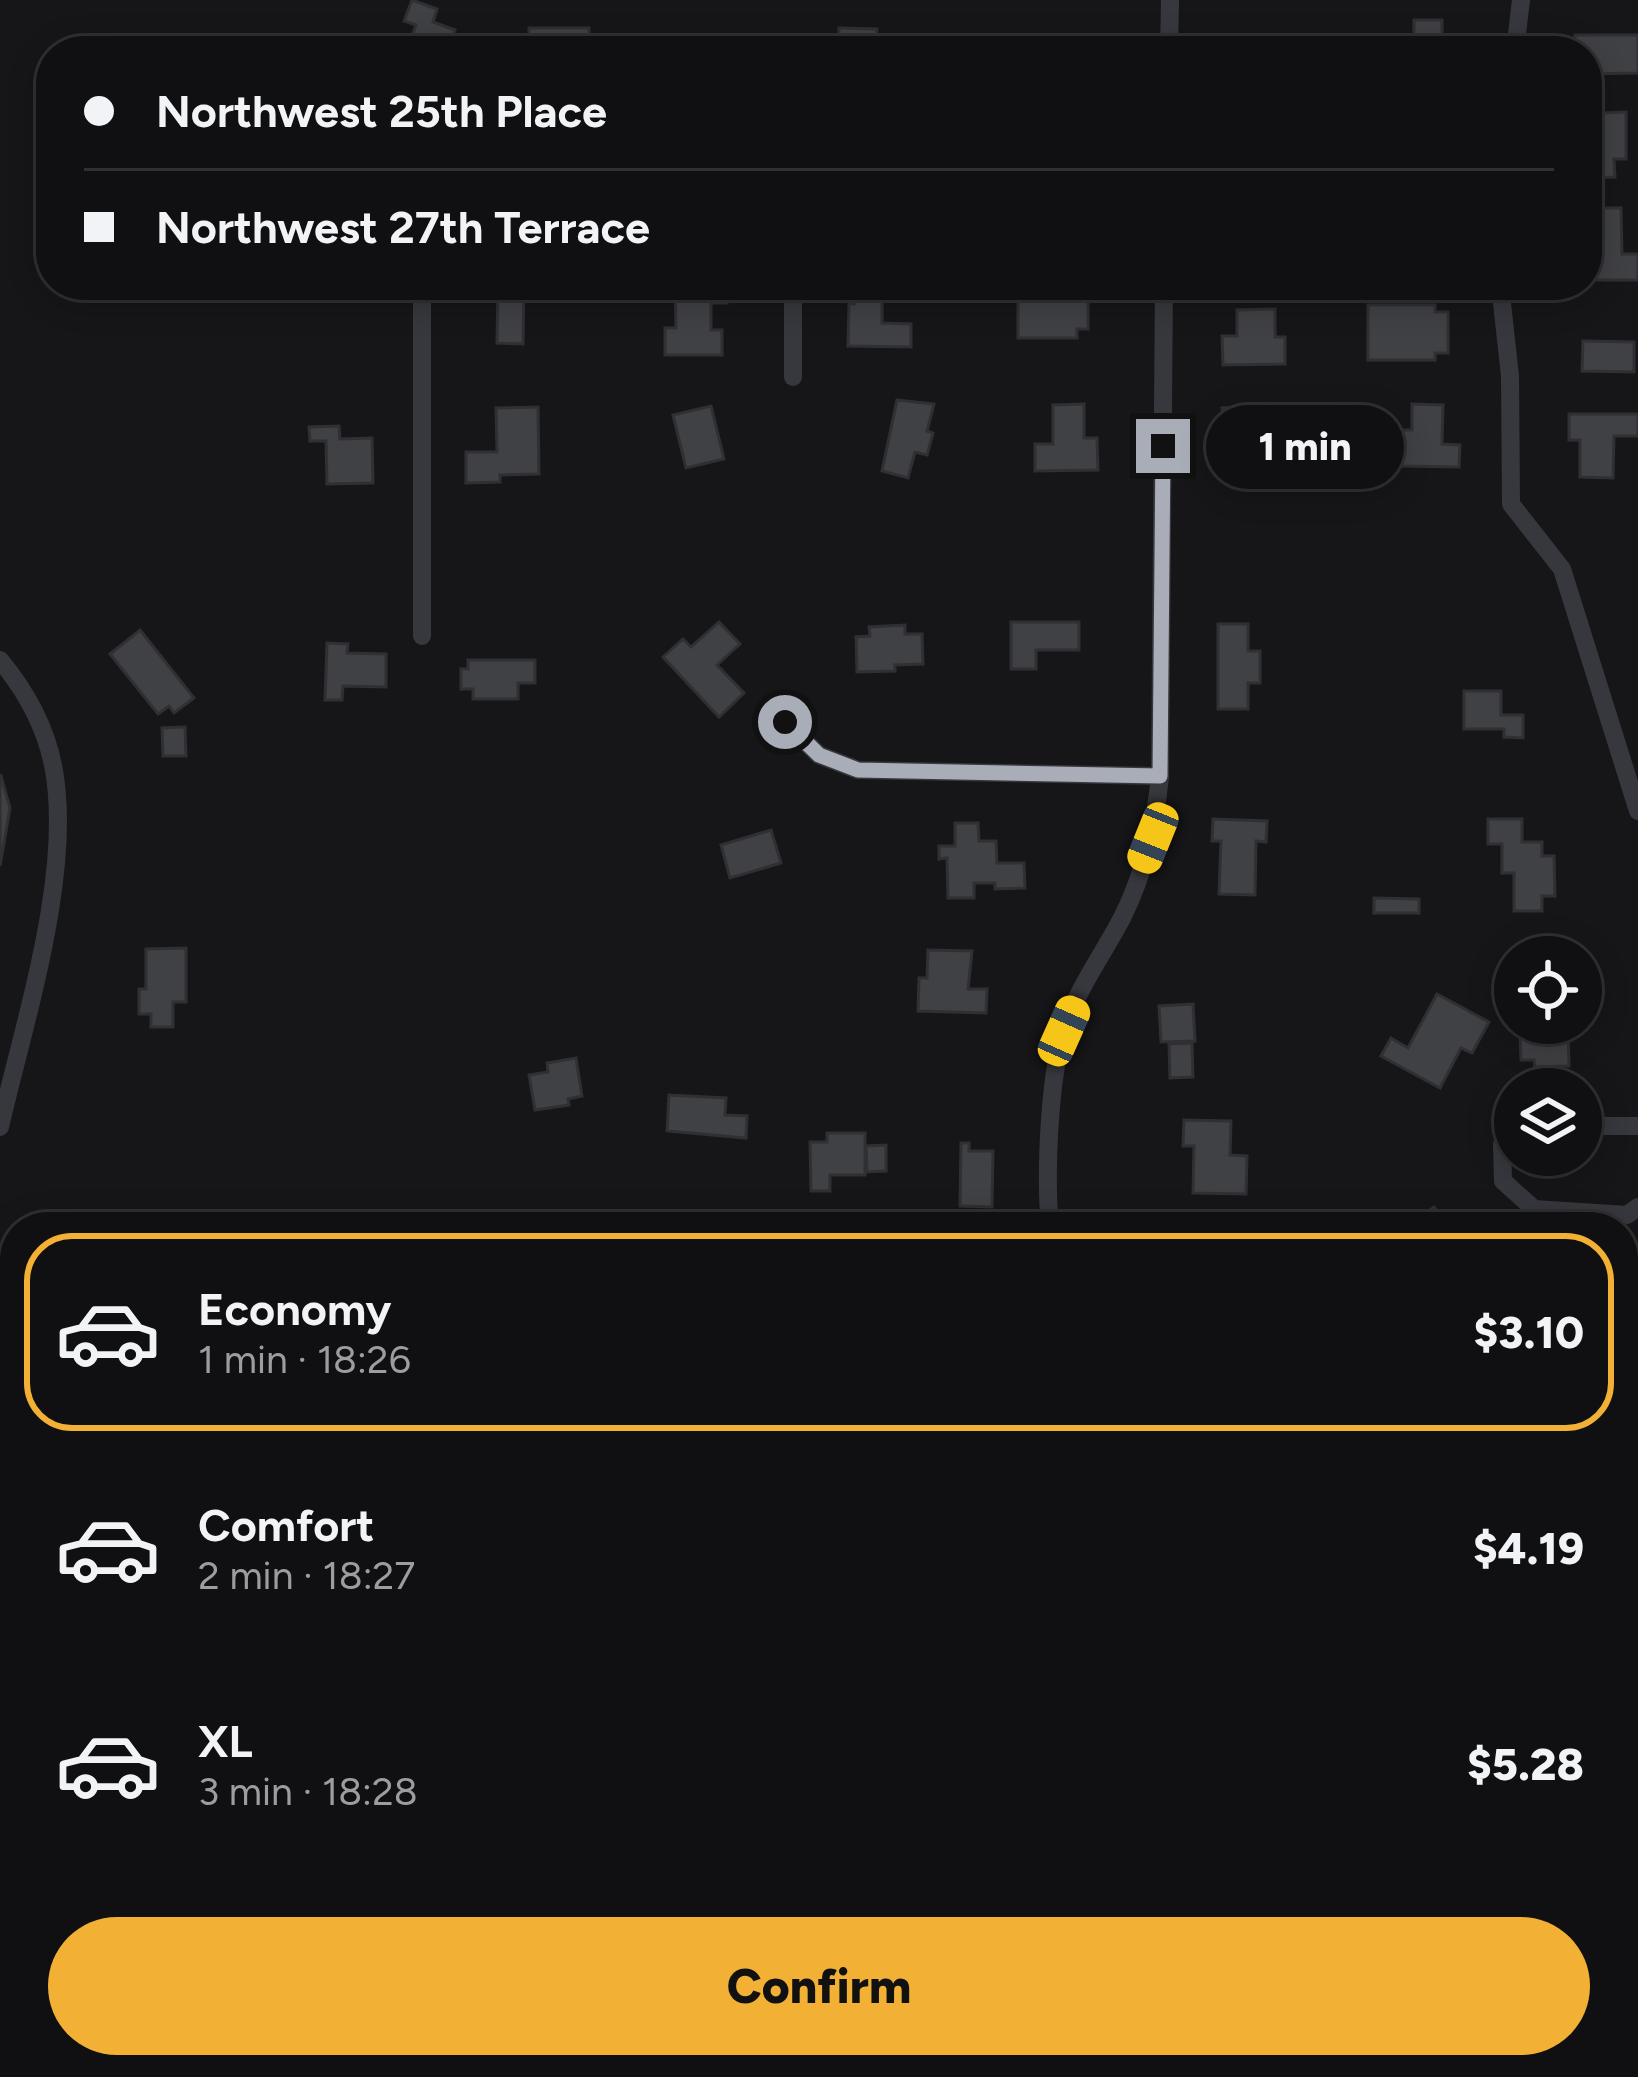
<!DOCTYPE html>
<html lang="en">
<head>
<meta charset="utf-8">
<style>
	:root { --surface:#101012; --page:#19191b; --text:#f1f3f6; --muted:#9c9d9f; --line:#303032; --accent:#f2b134 }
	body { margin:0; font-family:Figtree,sans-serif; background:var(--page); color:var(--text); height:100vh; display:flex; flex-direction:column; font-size:45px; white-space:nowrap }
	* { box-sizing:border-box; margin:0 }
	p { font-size:39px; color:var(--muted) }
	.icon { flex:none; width:66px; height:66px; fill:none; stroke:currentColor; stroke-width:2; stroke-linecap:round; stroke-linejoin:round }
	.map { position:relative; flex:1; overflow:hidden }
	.panel { position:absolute; left:0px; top:1212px; width:1638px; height:867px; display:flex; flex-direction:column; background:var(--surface); border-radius:48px 48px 0 0; box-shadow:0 6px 30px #0003,0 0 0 3px var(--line) }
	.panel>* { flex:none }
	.banner { position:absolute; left:36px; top:36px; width:1566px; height:264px; border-radius:48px; box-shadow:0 6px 30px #0003,0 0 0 3px var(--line); display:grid; align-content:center; height:264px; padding:0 48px; background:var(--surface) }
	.tools { position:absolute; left:1494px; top:936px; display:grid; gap:24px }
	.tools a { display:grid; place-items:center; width:108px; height:108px; border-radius:50%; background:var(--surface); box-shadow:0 6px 30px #0003,0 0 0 3px var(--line); font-size:60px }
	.end { position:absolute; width:54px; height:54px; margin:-27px; border:15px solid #a8adb8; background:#111; box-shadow:0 0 0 6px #111 }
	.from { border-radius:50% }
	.bubble { position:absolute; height:84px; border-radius:42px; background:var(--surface); box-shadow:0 6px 30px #0003,0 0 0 3px var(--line); font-size:39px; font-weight:800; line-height:84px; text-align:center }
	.car { position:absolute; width:36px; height:72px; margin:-36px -18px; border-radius:15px; box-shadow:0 0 9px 3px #0007; background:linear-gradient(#f5c518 24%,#345 0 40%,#f5c518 0 76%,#345 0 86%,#f5c518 0) }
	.banner b { display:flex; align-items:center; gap:42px; height:114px; font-size:45px }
	.banner b+b { border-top:3px solid var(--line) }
	.banner i { width:30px; height:30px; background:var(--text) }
	ul { padding:21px 0 0; list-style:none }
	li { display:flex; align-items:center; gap:36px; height:198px; margin:0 24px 18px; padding:0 24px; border:6px solid transparent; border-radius:48px }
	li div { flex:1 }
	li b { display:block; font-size:45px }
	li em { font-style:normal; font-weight:800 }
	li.on { border-color:var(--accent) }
	li>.icon { width:108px; height:108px; stroke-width:1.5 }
	.action { display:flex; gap:24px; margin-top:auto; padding:24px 48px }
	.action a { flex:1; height:138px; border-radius:72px; background:var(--accent); color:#111; font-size:48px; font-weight:800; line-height:138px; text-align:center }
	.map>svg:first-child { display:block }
	.building { fill:#404145; stroke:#303034; stroke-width:3 }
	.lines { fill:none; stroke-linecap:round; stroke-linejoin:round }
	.minor { stroke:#37383d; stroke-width:18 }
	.route { stroke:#a8adb8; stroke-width:15 }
</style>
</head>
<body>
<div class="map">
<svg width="1638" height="2077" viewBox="0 0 1638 2077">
	<rect width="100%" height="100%" fill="#161618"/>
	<g class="building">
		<path d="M 412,0 L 437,9 L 433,22 L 455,30 L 447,51 L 406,51 L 416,25 L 404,21 Z"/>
		<path d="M 1414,20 L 1442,20 L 1442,51 L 1387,51 L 1387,42 L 1414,42 Z"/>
		<rect x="529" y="28" width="60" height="23"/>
		<path d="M 839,28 L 877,29 L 876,51 L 839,51 Z"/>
		<rect x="979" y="35" width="22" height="16"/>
		<path d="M 1575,35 L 1638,35 L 1638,73 L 1587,74 L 1587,51 L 1575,51 Z"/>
		<path d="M 633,38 L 701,40 L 701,51 L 633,51 Z"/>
		<path d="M 1626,112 L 1626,159 L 1614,159 L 1615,177 L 1587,178 L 1587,146 L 1602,146 L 1602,113 Z"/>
		<path d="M 1587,208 L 1621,208 L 1622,254 L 1638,254 L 1638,280 L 1587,280 Z"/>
		<path d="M 498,285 L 524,285 L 523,344 L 497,343 Z"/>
		<path d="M 675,285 L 727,285 L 727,303 L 711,303 L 711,330 L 722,330 L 722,355 L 665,355 L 665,328 L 676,328 Z"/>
		<path d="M 854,285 L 882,285 L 882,323 L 911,324 L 911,347 L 848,346 L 849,304 L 854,304 Z"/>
		<path d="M 1034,285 L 1077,285 L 1077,292 L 1088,292 L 1088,329 L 1077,329 L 1077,338 L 1018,338 L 1018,299 L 1034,300 Z"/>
		<path d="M 1368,305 L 1435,305 L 1435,312 L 1448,312 L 1448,353 L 1435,353 L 1435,360 L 1368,360 Z"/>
		<path d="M 1275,309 L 1275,337 L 1285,337 L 1285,364 L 1223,365 L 1222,336 L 1237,336 L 1237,310 Z"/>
		<path d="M 1583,341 L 1634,342 L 1634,372 L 1582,371 Z"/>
		<path d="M 897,400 L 934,404 L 927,431 L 933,433 L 927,455 L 915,452 L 908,478 L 882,471 Z"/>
		<path d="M 1084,404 L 1084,438 L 1097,438 L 1098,470 L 1035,471 L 1035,444 L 1053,444 L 1053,405 Z"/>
		<path d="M 1412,404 L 1443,405 L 1442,444 L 1460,445 L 1459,467 L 1402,466 L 1403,430 L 1412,430 Z"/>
		<path d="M 711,406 L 724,459 L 686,468 L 673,415 Z"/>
		<path d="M 1271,406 L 1272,419 L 1282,418 L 1283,450 L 1224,453 L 1222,408 Z"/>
		<path d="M 538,407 L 539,474 L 500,475 L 500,482 L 466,483 L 466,452 L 497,452 L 496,408 Z"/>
		<path d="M 1569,414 L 1638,414 L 1638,436 L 1614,436 L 1613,478 L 1580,477 L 1580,440 L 1569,440 Z"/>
		<path d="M 339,426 L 340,439 L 372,438 L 373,483 L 327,484 L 326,441 L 310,441 L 309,427 Z"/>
		<path d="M 719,622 L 740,644 L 717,665 L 744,693 L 719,717 L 663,657 L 683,639 L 691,647 Z"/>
		<path d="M 1011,622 L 1079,622 L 1079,650 L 1036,650 L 1036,669 L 1011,669 Z"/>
		<path d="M 1218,624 L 1248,624 L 1248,651 L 1260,651 L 1260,683 L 1248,683 L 1248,709 L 1218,709 Z"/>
		<path d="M 905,625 L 905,634 L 922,634 L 923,664 L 895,665 L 895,671 L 857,672 L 856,637 L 870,636 L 869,627 Z"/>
		<path d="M 140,630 L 194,698 L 174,713 L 169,706 L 158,714 L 110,654 Z"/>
		<path d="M 327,643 L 348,644 L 347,653 L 386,654 L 386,687 L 343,686 L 342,700 L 325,700 Z"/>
		<path d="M 468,660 L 535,660 L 535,683 L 518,683 L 518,699 L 473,699 L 473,689 L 461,689 L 461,669 L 468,669 Z"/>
		<path d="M 1464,691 L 1501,691 L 1501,715 L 1523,715 L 1523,738 L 1504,737 L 1504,729 L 1464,729 Z"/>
		<path d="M 185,727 L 186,756 L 163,756 L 162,728 Z"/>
		<path d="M 1,776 L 10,808 L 0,866 L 0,777 Z"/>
		<path d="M 1213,819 L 1267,821 L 1266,842 L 1256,841 L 1255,895 L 1219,894 L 1221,841 L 1212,841 Z"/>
		<path d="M 1488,819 L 1522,819 L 1522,842 L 1542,842 L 1542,856 L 1554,856 L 1555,896 L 1542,896 L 1542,911 L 1514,911 L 1514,873 L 1502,873 L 1502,844 L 1488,844 Z"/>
		<path d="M 955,823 L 978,823 L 979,841 L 996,841 L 997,863 L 1024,863 L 1025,888 L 995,889 L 995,883 L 974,883 L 974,898 L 948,898 L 947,858 L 939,859 L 939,846 L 955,846 Z"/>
		<path d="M 771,830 L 781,863 L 730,878 L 721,845 Z"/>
		<path d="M 1374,898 L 1419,899 L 1419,913 L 1374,913 Z"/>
		<path d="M 186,948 L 186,1002 L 173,1002 L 173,1027 L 151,1027 L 151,1014 L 139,1014 L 139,989 L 146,989 L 146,949 Z"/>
		<path d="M 928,950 L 972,951 L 968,989 L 987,989 L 986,1013 L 918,1011 L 919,978 L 927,978 Z"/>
		<path d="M 1437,994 L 1489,1022 L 1472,1053 L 1461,1048 L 1440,1088 L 1381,1056 L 1391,1038 L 1408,1048 Z"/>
		<path d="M 1193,1004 L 1195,1041 L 1161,1042 L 1159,1006 Z"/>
		<path d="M 1536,1023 L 1568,1028 L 1569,1066 L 1535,1067 L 1534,1060 L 1521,1060 L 1520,1031 L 1536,1031 Z"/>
		<path d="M 1192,1043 L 1193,1077 L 1170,1078 L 1169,1044 Z"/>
		<path d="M 576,1058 L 582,1096 L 568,1099 L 569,1105 L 535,1110 L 529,1075 L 548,1072 L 547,1063 Z"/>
		<path d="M 669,1095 L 726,1098 L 725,1115 L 747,1116 L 746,1138 L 667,1131 Z"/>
		<path d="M 1184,1120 L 1231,1121 L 1230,1155 L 1247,1156 L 1246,1194 L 1193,1193 L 1194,1146 L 1183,1146 Z"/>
		<path d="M 827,1133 L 865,1133 L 865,1175 L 830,1175 L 830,1191 L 811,1191 L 810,1142 L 827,1142 Z"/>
		<path d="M 961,1143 L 969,1143 L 969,1151 L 993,1151 L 992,1207 L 960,1206 Z"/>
		<path d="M 886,1145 L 886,1171 L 867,1172 L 866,1146 Z"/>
		<path d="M 1434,1207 L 1448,1227 L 1423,1227 L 1417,1219 Z"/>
		<rect x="521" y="2064" width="59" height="13"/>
		<path d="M 649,2064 L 712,2064 L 713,2077 L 650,2077 Z"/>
		<path d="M 737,2064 L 785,2064 L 785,2077 L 738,2077 Z"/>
		<rect x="820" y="2064" width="50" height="13"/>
		<path d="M 927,2064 L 949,2064 L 952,2077 L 912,2077 L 929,2072 Z"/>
		<path d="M 1075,2064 L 1108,2064 L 1107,2072 L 1075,2071 Z"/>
		<path d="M 1198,2064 L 1230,2064 L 1229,2077 L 1198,2077 Z"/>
		<path d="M 361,2068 L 411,2070 L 411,2077 L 361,2077 Z"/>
	</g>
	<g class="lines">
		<g class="minor">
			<path d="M 1169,51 L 1170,0"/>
			<path d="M 1515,51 L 1521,0"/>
			<path d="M 422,285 L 422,636"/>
			<path d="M 793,285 L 793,377"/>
			<path d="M 1500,285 L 1510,376 L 1511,504 L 1562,569 L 1638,811"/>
			<path d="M 0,660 C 25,690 45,726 53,765 C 74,871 24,1022 0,1127"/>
			<path d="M 785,722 L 819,755 L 858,770 L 1160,776"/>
			<path d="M 1581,1126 L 1638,1126"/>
			<path d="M 1515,1135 L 1502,1145 L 1503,1181 L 1534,1209 L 1627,1215 L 1638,1207"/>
			<path d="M 1050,1227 C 1045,1175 1049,1083 1063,1033 C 1075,992 1102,956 1122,918 C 1145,872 1155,826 1160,776 L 1164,285"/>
			<path d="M 0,1528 L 15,1592"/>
			<path d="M 1623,1745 L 1638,1744"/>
			<path d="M 614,2077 L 614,2064"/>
			<path d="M 1153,2077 L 1153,2064"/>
		</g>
	</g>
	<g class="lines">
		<path class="route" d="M 785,722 L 819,755 L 858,770 L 1160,776 L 1163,446"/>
	</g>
</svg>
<div class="tools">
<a><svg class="icon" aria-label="locate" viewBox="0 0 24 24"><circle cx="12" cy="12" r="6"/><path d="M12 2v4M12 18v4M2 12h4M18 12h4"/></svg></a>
<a><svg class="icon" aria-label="layers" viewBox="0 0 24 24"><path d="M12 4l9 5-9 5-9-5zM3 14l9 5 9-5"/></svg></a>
</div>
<i class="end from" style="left:785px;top:722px"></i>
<i class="end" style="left:1163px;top:446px"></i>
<div class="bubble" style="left:1206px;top:405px;width:198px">1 min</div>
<i class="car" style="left:1153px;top:838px;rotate:202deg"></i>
<i class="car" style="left:1064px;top:1031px;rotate:24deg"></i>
<div class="banner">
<b><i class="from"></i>Northwest 25th Place</b>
<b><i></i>Northwest 27th Terrace</b>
</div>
<section class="panel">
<ul>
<li class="on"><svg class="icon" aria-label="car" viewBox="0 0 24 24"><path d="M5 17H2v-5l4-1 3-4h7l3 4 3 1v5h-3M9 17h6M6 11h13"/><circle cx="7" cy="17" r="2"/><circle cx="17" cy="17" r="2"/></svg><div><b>Economy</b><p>1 min · 18:26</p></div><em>$3.10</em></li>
<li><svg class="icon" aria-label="car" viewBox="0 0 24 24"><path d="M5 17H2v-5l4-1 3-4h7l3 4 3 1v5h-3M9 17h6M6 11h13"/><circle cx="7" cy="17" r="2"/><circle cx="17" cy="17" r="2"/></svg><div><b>Comfort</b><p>2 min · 18:27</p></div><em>$4.19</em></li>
<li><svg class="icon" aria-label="car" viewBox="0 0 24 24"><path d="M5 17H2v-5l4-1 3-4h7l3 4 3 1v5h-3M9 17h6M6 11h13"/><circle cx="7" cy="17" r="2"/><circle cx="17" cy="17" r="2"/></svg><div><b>XL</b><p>3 min · 18:28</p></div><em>$5.28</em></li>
</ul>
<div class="action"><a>Confirm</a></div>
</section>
</div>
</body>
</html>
